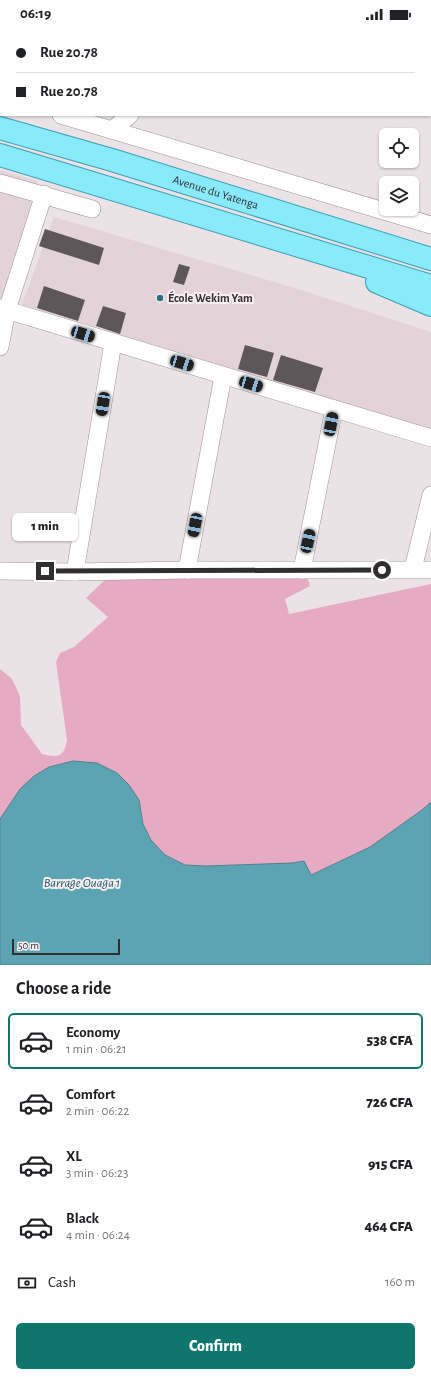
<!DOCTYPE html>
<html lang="en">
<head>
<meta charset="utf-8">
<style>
	:root { --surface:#fff; --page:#f2f2f2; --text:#202124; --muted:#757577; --line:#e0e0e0; --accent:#0f766e }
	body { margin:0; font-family:"Alegreya Sans",sans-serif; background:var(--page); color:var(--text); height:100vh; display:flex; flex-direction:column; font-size:15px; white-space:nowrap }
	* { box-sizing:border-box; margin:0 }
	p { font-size:13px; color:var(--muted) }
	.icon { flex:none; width:22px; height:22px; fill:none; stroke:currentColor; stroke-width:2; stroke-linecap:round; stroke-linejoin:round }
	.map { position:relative; height:937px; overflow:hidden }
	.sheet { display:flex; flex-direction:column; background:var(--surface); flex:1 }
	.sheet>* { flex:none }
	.top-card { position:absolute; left:0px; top:0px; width:431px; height:88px; box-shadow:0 1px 3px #0004; display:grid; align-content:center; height:88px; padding:0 16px; background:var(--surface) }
	.tools { position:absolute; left:379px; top:100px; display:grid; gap:8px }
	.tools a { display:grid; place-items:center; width:40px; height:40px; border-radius:6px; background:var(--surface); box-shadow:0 1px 3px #0004; font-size:20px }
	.scale { position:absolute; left:12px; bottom:10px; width:108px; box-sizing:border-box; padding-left:4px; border:2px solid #312e2f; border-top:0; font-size:11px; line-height:14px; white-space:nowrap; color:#312e2f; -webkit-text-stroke:3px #f7eff2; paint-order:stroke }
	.end { position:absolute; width:18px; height:18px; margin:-9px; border:5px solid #312e2f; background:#fff; box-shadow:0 0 0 2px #fff }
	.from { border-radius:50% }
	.bubble { position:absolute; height:28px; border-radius:6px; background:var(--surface); box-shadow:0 1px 3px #0004; font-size:13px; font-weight:800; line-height:28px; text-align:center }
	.car { position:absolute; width:12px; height:24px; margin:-12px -6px; border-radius:5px; box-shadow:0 0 3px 1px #0007; background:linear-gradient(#222 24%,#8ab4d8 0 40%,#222 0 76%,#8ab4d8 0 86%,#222 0) }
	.top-card b { display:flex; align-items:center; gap:14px; height:38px; font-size:15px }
	.top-card b+b { border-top:1px solid var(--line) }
	.top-card i { width:10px; height:10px; background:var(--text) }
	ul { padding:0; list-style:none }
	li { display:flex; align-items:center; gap:12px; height:56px; margin:0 8px 6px; padding:0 8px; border:2px solid transparent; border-radius:6px }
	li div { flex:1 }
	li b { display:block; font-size:15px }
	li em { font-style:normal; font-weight:800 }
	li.active { border-color:var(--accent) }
	li>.icon { width:36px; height:36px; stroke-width:1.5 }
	h2 { padding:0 16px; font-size:18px; line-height:48px }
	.pay { display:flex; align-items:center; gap:10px; height:44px; padding:0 16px; font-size:15px }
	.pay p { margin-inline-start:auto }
	.cta { display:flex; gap:8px; margin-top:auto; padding:8px 16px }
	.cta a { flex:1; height:46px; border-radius:6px; background:var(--accent); color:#fff; font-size:16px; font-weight:800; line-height:46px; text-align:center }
	.status { display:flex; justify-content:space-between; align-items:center; height:28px; padding:0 20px; background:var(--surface); direction:ltr }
	.status svg { height:11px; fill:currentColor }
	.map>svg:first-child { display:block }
	.built { fill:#e3d3d9 }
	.green { fill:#e6abc2 }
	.water { fill:#5ca4b3; stroke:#4f818b }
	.building { fill:#5d5759 }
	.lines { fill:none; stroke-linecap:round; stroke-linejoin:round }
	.street-casing { stroke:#9b9396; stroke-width:18 }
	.primary-casing { stroke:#389fb3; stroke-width:24 }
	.street { stroke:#fff; stroke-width:17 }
	.primary { stroke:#89eafc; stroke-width:22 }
	.route { stroke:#312e2f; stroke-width:5 }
	.poi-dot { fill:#29707d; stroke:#f7eff2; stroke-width:1.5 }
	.labels { text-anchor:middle; stroke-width:4; stroke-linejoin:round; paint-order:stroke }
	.street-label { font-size:12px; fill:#312e2f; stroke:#f7eff2 }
	.poi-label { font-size:12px; font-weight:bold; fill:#312e2f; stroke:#f7eff2; text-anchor:start }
	.water-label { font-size:13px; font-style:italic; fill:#1d5964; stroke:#f7eff2 }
</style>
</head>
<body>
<div class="status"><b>06:19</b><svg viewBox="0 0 49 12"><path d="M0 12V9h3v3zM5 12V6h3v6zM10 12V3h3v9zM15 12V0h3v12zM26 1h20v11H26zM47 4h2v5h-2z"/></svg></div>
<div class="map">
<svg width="431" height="937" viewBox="0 0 431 937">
	<rect width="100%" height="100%" fill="#eae2e5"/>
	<g class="built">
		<path d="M 0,142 L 38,153 L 3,274 L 0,273 Z"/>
		<path d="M 54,189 L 298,261 L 431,304 L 431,404 L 21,279 Z"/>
	</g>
	<path class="green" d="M 111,546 L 307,548 L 310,558 L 285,571 L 289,586 L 431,556 L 431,774 L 422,782 L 370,819 L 310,847 L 303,833 L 292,835 L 206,838 L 185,837 L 165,827 L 151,812 L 143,796 L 139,772 L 129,757 L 117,745 L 97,735 L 73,733 L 49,739 L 20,761 L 0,791 L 0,641 L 11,650 L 16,659 L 20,669 L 21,697 L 42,726 C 59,730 64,729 67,712 L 56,634 L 60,625 L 74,619 L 108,589 L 86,570 Z"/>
	<path class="water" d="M 73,733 L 97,735 L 117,745 L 129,757 L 139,772 L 143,796 L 151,812 L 165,827 L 185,837 L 206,838 L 292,835 L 304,833 L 311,847 L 370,819 L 422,782 L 431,774 L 431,937 L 0,937 L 0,791 L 20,761 L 34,748 L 49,739 Z"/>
	<g class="building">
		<path d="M 45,201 L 104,220 L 99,237 L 39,218 Z"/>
		<path d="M 179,236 L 190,239 L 184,257 L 173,254 Z"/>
		<path d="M 44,258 L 85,272 L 78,293 L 37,280 Z"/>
		<path d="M 103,278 L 126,285 L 120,306 L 96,298 Z"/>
		<path d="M 245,317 L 274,325 L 267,349 L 238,341 Z"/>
		<path d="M 281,327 L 323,340 L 315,364 L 273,352 Z"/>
	</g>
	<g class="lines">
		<defs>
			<g id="street">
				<path d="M 12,1 L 13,0"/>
				<path d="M 230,1 L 231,0"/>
				<path d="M 410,1 L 411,0"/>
				<path d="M 0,11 L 1,11"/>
				<path d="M 0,69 L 1,70"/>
				<path d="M 430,69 L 431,69"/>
				<path d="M 61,87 L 431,197"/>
				<path d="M 112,102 L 130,87"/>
				<path d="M 0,155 L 92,181"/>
				<path d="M 0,280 L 431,410"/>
				<path d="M 0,319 L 7,282 L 44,166"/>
				<path d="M 413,541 L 431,467"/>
				<path d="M 187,542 L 223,348"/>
				<path d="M 302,542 L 334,381"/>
				<path d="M 0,543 L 75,544 L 187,542 L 431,542"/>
				<path d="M 75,544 L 113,315"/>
			</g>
			<g id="primary">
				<path id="s1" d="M 0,100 L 112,132 L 431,231"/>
				<path d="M 0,127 L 431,258"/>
				<path d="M 377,254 L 431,277"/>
			</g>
		</defs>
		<use href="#street" class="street-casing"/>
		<use href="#primary" class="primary-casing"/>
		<use href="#street" class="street"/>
		<use href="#primary" class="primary"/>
	</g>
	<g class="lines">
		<path class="route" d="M 45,543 L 382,542"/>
	</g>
	<circle class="poi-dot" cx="160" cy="270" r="4"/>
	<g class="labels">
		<g class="street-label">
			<text dy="4" stroke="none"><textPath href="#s1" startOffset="225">Avenue du Yatenga</textPath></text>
		</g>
		<g class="poi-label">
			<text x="168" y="274">École Wekim Yam</text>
		</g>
		<g class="water-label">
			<text x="82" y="859">Barrage Ouaga 1</text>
		</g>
	</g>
</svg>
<div class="tools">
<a><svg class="icon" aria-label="locate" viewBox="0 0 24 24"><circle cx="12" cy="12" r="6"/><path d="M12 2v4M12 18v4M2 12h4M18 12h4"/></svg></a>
<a><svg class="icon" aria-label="layers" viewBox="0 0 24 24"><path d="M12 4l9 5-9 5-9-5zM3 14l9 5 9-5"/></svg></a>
</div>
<div class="scale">50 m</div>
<i class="end from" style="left:382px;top:542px"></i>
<i class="end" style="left:45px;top:543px"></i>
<div class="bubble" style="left:12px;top:485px;width:66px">1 min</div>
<i class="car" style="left:83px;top:306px;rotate:107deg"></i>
<i class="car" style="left:182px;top:335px;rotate:107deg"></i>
<i class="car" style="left:251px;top:356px;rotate:107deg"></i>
<i class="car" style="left:103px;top:376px;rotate:189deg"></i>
<i class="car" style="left:331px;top:396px;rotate:11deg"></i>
<i class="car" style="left:195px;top:497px;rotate:191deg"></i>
<i class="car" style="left:308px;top:513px;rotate:12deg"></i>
<div class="top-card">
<b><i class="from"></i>Rue 20.78</b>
<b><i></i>Rue 20.78</b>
</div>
</div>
<section class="sheet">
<h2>Choose a ride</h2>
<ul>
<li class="active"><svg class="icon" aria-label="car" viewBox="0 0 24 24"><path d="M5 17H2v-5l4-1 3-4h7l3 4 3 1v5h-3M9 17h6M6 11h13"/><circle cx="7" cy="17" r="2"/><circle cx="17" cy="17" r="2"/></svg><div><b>Economy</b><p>1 min · 06:21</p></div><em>538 CFA</em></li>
<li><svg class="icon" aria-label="car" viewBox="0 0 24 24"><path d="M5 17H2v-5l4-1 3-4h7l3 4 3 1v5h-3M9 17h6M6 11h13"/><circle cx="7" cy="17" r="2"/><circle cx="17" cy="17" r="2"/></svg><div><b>Comfort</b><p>2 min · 06:22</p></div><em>726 CFA</em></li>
<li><svg class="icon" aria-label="car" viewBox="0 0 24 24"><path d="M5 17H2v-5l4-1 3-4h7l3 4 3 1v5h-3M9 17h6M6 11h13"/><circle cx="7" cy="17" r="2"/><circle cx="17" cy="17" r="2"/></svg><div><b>XL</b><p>3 min · 06:23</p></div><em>915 CFA</em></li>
<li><svg class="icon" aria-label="car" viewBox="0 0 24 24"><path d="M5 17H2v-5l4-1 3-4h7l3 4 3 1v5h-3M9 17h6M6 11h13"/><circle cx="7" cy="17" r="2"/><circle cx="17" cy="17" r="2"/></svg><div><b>Black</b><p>4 min · 06:24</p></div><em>464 CFA</em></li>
</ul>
<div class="pay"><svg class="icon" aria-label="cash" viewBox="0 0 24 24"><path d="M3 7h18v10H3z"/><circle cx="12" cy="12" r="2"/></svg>Cash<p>160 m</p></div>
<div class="cta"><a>Confirm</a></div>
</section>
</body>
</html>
